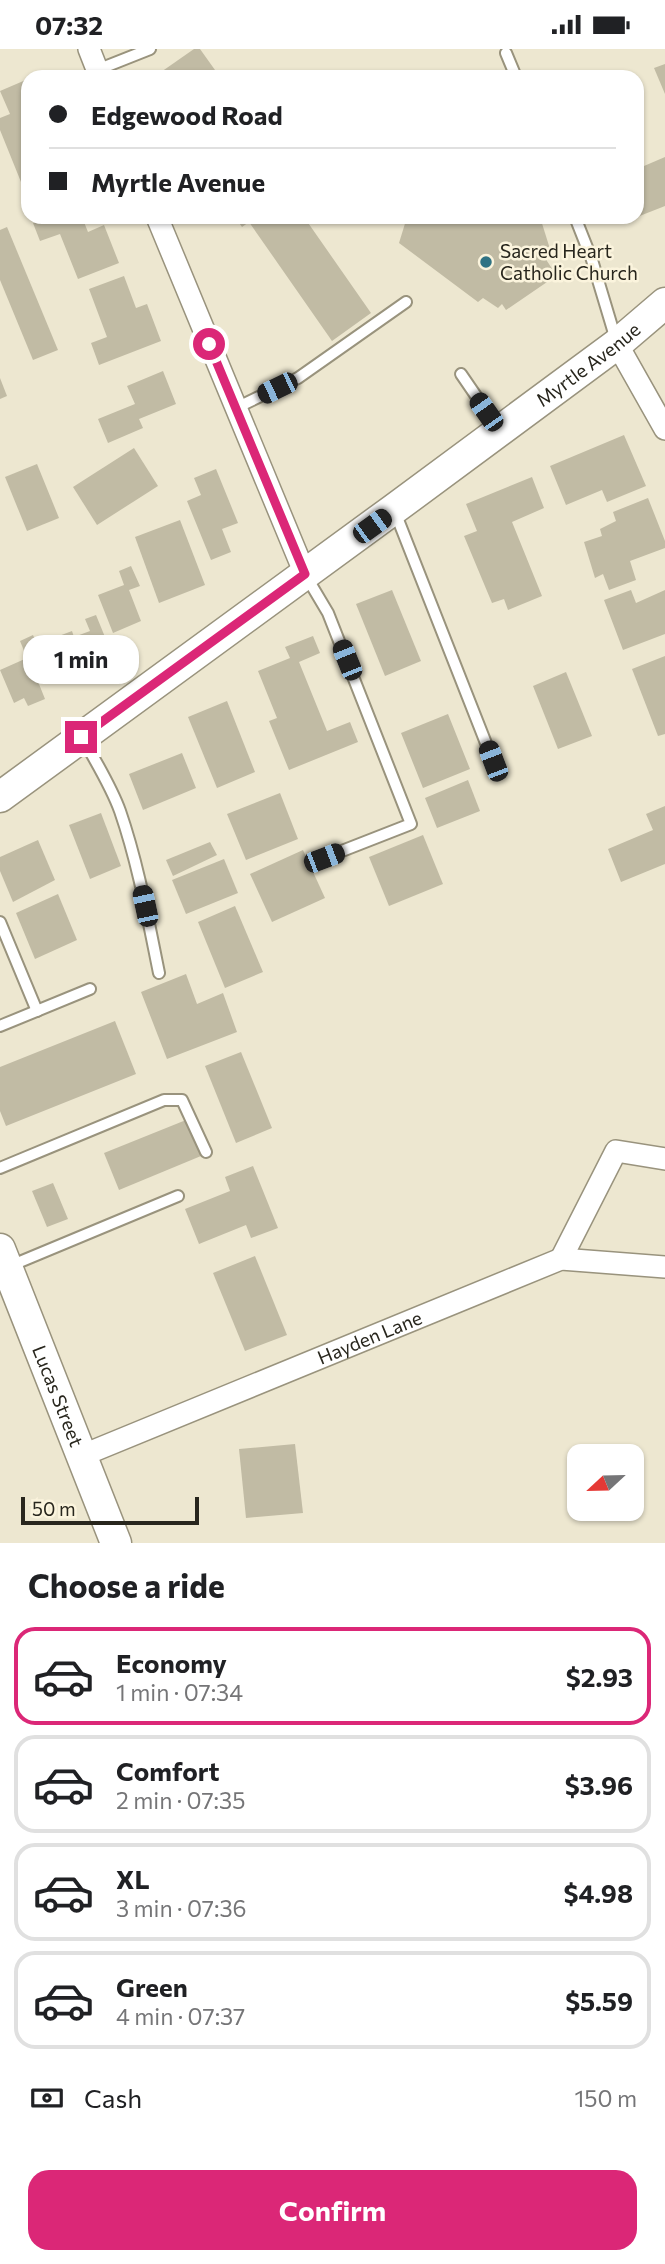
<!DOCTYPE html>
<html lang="en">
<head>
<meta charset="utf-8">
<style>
	:root { --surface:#fff; --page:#f2f2f2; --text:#202124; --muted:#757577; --line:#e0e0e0; --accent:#db2777 }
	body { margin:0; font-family:Commissioner,sans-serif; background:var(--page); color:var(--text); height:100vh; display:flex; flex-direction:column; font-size:26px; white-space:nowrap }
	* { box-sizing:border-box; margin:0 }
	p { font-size:23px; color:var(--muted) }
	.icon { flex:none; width:38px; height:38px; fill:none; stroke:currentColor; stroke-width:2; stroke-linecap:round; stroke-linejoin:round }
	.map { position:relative; height:1494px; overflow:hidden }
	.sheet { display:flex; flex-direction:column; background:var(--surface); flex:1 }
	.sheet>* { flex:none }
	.top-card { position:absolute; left:21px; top:21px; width:623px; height:154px; border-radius:21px; box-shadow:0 2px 5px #0004; display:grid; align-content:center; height:154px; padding:0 28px; background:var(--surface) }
	.needle { width:46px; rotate:248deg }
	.buttons { position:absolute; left:567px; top:1395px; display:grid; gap:14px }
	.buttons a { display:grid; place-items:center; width:77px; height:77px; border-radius:14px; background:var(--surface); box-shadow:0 2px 5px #0004; font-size:35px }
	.scale { position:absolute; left:21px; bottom:18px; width:178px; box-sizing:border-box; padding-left:7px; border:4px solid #28261d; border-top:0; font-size:19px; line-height:24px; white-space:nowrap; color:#28261d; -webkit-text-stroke:5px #fbf4dd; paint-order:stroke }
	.end { position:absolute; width:32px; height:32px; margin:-16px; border:9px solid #db2777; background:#fff; box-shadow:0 0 0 4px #fff }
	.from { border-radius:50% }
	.bubble { position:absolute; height:49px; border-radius:21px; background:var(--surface); box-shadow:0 2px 5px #0004; font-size:23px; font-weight:700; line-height:49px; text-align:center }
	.car { position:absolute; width:21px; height:42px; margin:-21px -10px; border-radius:9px; box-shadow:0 0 5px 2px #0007; background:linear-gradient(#222 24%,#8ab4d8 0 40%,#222 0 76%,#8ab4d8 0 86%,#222 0) }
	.top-card b { display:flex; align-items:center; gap:24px; height:66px; font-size:26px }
	.top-card b+b { border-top:2px solid var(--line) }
	.top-card i { width:18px; height:18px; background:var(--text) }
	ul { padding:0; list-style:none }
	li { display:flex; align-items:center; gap:21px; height:98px; margin:0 14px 10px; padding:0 14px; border:4px solid var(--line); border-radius:21px }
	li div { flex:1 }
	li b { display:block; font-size:26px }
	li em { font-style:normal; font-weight:700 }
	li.selected { border-color:var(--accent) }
	li>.icon { width:63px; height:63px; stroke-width:1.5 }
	h2 { padding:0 28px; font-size:32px; line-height:84px }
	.pay { display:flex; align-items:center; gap:18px; height:77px; padding:0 28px; font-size:26px }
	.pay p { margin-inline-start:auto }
	.cta { display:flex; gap:14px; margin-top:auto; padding:14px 28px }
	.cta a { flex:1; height:80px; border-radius:21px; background:var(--accent); color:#fff; font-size:28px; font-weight:700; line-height:80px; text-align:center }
	.status { display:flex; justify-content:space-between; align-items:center; height:49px; padding:0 35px; background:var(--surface); direction:ltr }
	.status svg { height:19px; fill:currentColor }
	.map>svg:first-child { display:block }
	.building { fill:#c1bba4 }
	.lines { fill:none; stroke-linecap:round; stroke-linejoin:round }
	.lane-casing { stroke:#99937d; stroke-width:14 }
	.street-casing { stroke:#99937d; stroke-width:24 }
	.secondary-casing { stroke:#99937d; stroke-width:33 }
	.lane { stroke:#fff; stroke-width:10 }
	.street { stroke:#fff; stroke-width:21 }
	.secondary { stroke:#fff; stroke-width:30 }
	.route { stroke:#db2777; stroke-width:9 }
	.poi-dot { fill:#307384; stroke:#fbf4dd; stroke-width:2.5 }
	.labels { text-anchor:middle; stroke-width:5; stroke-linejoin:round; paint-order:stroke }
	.poi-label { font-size:19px; fill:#28261d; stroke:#fbf4dd; text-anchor:start }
	.street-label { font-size:19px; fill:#28261d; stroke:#fbf4dd }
</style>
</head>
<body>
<div class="status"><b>07:32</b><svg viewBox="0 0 49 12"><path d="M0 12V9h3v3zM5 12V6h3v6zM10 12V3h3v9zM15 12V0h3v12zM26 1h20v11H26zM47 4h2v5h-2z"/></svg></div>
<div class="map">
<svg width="665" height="1494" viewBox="0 0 665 1494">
	<rect width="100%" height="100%" fill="#ede7d0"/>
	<g class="building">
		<path d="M 194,0 L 200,0 L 220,28 L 164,28 L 161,23 Z"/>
		<path d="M 665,15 L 665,45 L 654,19 Z"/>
		<path d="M 28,30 L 28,130 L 21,133 L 0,81 L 0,69 L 10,65 L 0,42 Z"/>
		<path d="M 665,108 L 665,157 L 637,168 L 637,120 Z"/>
		<path d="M 48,168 L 82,168 L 88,183 L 104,176 L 119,214 L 78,230 L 60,185 L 40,192 L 33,174 Z"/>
		<path d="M 235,168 L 304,168 L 371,264 L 332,292 L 249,173 L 242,178 Z"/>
		<path d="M 407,168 L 540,168 L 550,200 L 543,206 L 553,221 L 546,225 L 550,231 L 506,261 L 502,255 L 498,259 L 483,249 L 478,253 L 399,194 Z"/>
		<path d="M 7,178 L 58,301 L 33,311 L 0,231 L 0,181 Z"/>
		<path d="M 124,227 L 136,259 L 147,255 L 161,292 L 99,316 L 91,294 L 107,288 L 89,240 Z"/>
		<path d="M 163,322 L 176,355 L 139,370 L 143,379 L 108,394 L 98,370 L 135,355 L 127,337 Z"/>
		<path d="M 0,329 L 7,347 L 0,350 Z"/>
		<path d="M 624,386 L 646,437 L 607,453 L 602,441 L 566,456 L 550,417 Z"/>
		<path d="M 134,399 L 158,437 L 97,476 L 73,438 Z"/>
		<path d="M 37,415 L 59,469 L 27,482 L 5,428 Z"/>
		<path d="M 216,420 L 238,474 L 222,480 L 231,503 L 211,511 L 187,452 L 201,446 L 194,429 Z"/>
		<path d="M 532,428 L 544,459 L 512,473 L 542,547 L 508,561 L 504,550 L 492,554 L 464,487 L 477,482 L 466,455 Z"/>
		<path d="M 648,449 L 665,492 L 665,499 L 630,512 L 636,531 L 609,541 L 603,525 L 595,529 L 584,493 L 602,487 L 600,480 L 616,472 L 613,463 Z"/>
		<path d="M 180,471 L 205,536 L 159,554 L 135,488 Z"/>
		<path d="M 131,517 L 140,537 L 129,541 L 141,572 L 113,584 L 98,546 L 124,536 L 119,522 Z"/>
		<path d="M 392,541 L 421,612 L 385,627 L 356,555 Z"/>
		<path d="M 631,541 L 636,554 L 665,541 L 665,585 L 623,601 L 604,551 Z"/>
		<path d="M 96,566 L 105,588 L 95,592 L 101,608 L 86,614 L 88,619 L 65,627 L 51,590 L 72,582 L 74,588 L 90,582 L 85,570 Z"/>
		<path d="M 33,586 L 43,609 L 31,615 L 45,650 L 28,657 L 24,649 L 14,654 L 0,621 L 27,609 L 20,592 Z"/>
		<path d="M 313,587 L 320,604 L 299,613 L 327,682 L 350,673 L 358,693 L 289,721 L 269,672 L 277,669 L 258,622 L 290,609 L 285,598 Z"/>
		<path d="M 665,607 L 665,685 L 658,687 L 632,620 Z"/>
		<path d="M 566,623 L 592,687 L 558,700 L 533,637 Z"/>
		<path d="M 227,652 L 255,723 L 217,739 L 188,668 Z"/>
		<path d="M 448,665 L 470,720 L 423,739 L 401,684 Z"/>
		<path d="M 182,704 L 196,739 L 143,761 L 129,725 Z"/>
		<path d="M 468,731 L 480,762 L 437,779 L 425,749 Z"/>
		<path d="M 280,744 L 298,790 L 246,811 L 227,765 Z"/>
		<path d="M 665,757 L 665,815 L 621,833 L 608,800 L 653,781 L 646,765 Z"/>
		<path d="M 101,764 L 121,817 L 90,830 L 69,776 Z"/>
		<path d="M 423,786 L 443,835 L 389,857 L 369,808 Z"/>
		<path d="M 38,791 L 55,831 L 13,853 L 0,822 L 0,808 Z"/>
		<path d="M 210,793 L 217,806 L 173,827 L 166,811 Z"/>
		<path d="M 303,801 L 325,849 L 272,873 L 250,825 Z"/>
		<path d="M 224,810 L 238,844 L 186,865 L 172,831 Z"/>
		<path d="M 58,845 L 77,891 L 35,910 L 16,864 Z"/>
		<path d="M 235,857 L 263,923 L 225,939 L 198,873 Z"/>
		<path d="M 186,925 L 197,955 L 223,944 L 237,983 L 167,1010 L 141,943 Z"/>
		<path d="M 115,972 L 136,1025 L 6,1077 L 0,1062 L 0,1018 Z"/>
		<path d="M 241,1003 L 272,1079 L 236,1094 L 205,1017 Z"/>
		<path d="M 186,1071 L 201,1107 L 119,1141 L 104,1104 Z"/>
		<path d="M 253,1117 L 278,1179 L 251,1189 L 246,1176 L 199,1195 L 185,1160 L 230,1142 L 225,1128 Z"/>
		<path d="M 53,1134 L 68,1170 L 47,1178 L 32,1142 Z"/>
		<path d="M 255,1207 L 287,1286 L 245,1302 L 213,1224 Z"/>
		<path d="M 295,1395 L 303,1464 L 246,1469 L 239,1400 Z"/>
	</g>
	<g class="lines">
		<defs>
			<g id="lane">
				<path d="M 506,4 L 516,28"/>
				<path d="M 97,21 L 150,0"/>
				<path d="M 575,168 L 592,211 L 616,291"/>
				<path d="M 461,325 L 498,379"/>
				<path d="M 236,359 L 298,329 L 406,253"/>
				<path d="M 395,463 L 493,712"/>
				<path d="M 306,527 L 328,564 L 411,775 L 324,809"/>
				<path d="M 83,690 C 96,713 111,737 120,762 C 138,814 148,870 159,924"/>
				<path d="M 0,873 L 37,962"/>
				<path d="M 0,977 L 90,940"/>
				<path d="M 0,1119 L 164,1051 L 182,1051 L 206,1103"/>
				<path d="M 10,1217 L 178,1147"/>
			</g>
			<g id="street">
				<path d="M 89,0 L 100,28"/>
				<path d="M 157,168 L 305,525"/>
				<path d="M 617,295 L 665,380"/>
				<path d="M 561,1210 L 616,1102 L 665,1110"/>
				<path id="s1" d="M 81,1407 L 561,1210 L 665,1218"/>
			</g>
			<g id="secondary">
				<path id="s2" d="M 0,748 L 394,460 L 617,295 L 665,254"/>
				<path id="s3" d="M 0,1200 L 116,1494"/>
			</g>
		</defs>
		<use href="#lane" class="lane-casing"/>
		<use href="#street" class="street-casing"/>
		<use href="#secondary" class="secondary-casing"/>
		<use href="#lane" class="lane"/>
		<use href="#street" class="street"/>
		<use href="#secondary" class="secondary"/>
	</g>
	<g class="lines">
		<path class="route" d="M 81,688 L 305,525 L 209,295"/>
	</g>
	<circle class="poi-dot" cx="486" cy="213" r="7"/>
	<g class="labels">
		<g class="poi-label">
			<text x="500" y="209">Sacred Heart<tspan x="500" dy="22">Catholic Church</tspan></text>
		</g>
		<g class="street-label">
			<text dy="7" stroke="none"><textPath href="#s2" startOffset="730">Myrtle Avenue</textPath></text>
			<text dy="7" stroke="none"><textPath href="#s1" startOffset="312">Hayden Lane</textPath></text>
			<text dy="7" stroke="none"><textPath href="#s3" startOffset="158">Lucas Street</textPath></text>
		</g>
	</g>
</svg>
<div class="buttons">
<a><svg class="needle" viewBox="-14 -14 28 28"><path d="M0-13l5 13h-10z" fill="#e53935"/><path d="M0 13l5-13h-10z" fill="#757577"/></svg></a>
</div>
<div class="scale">50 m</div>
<i class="end from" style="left:209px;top:295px"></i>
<i class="end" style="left:81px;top:688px"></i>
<div class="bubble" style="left:23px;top:586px;width:116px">1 min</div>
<i class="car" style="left:277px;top:339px;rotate:244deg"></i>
<i class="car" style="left:486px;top:363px;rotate:325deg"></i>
<i class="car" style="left:372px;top:477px;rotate:54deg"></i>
<i class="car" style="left:347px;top:611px;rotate:338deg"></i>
<i class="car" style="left:493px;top:712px;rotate:339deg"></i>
<i class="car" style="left:324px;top:809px;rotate:69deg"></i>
<i class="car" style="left:145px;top:857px;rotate:348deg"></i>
<div class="top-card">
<b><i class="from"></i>Edgewood Road</b>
<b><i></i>Myrtle Avenue</b>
</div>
</div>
<section class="sheet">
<h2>Choose a ride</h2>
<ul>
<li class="selected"><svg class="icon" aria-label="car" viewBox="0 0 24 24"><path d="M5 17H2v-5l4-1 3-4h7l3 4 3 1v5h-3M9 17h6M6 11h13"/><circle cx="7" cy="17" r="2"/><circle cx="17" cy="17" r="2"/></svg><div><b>Economy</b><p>1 min · 07:34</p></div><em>$2.93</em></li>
<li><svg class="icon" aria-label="car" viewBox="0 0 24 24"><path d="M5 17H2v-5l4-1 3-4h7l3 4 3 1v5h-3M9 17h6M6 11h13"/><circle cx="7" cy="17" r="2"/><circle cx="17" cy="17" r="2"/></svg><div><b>Comfort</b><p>2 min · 07:35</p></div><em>$3.96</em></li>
<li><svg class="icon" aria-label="car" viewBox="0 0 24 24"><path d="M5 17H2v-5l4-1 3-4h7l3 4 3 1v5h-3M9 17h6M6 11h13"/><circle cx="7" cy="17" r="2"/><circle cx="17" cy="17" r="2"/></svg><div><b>XL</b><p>3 min · 07:36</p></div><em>$4.98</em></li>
<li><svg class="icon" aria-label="car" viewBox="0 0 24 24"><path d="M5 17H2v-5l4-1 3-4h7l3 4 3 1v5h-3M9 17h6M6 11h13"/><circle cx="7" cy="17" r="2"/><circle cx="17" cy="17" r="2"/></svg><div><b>Green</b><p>4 min · 07:37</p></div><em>$5.59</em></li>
</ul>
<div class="pay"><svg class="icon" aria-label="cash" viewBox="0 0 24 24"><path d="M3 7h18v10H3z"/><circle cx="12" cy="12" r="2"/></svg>Cash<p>150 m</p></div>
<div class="cta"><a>Confirm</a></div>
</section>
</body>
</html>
